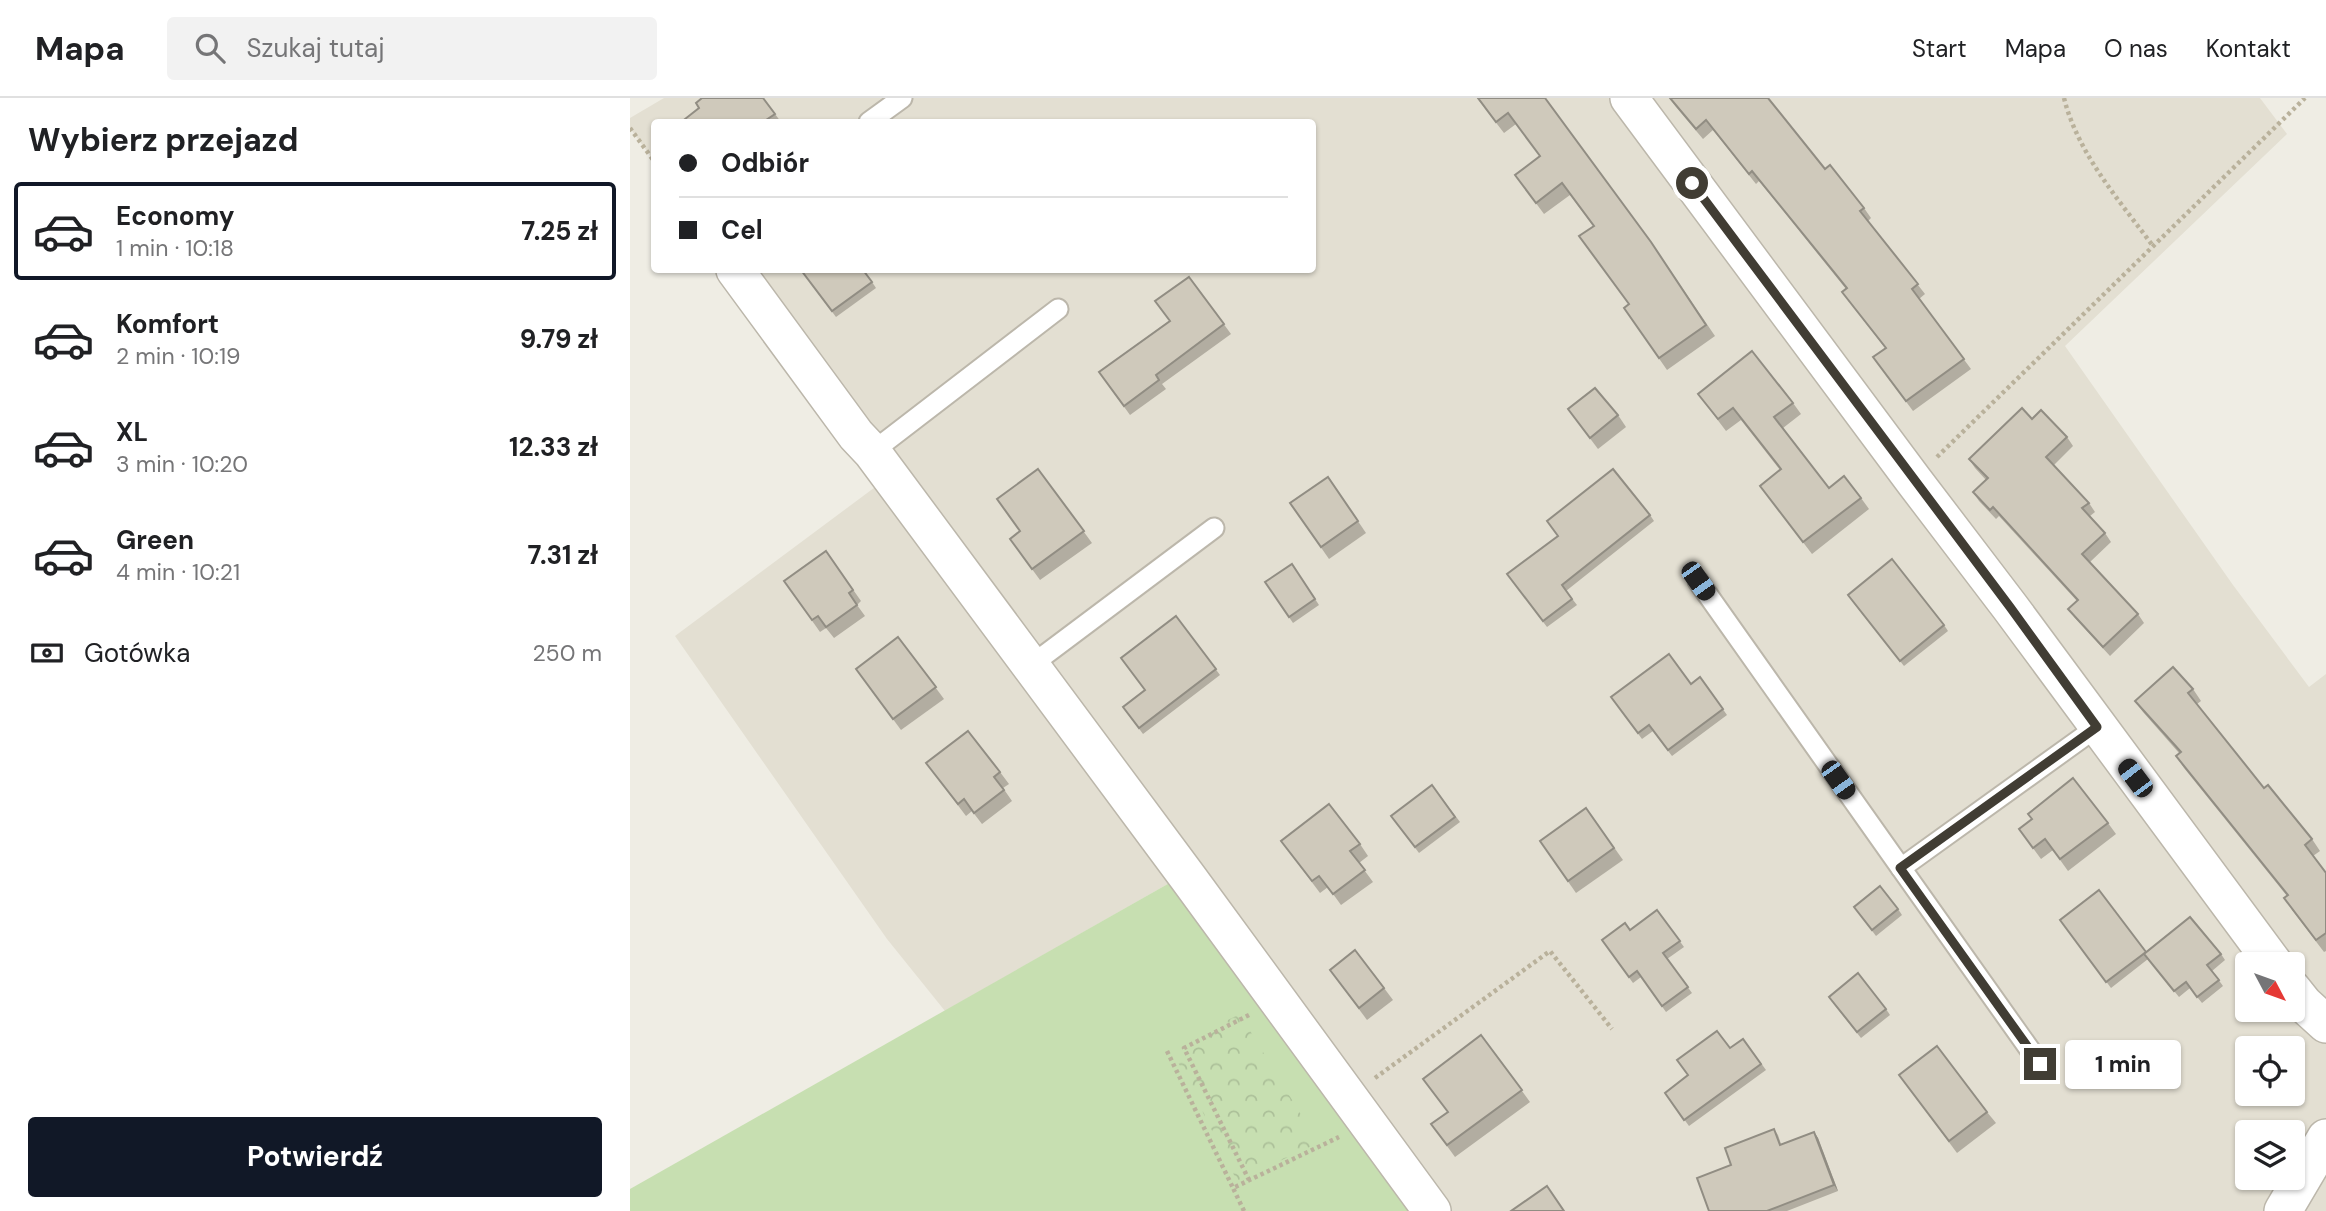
<!DOCTYPE html>
<html lang="pl">
<head>
<meta charset="utf-8">
<style>
	:root { --surface:#fff; --page:#f2f2f2; --text:#202124; --muted:#757577; --line:#e0e0e0; --accent:#111827 }
	body { margin:0; font-family:"DM Sans",sans-serif; background:var(--page); color:var(--text); height:100vh; display:flex; flex-direction:column; font-size:26px; white-space:nowrap }
	* { box-sizing:border-box; margin:0 }
	p { font-size:23px; color:var(--muted) }
	.icon { flex:none; width:38px; height:38px; fill:none; stroke:currentColor; stroke-width:2; stroke-linecap:round; stroke-linejoin:round }
	.map { position:relative; flex:1; overflow:hidden }
	.side { display:flex; flex-direction:column; background:var(--surface); width:630px }
	.side>* { flex:none }
	.top-card { position:absolute; left:21px; top:21px; width:665px; height:154px; border-radius:7px; box-shadow:0 2px 5px #0004; display:grid; align-content:center; height:154px; padding:0 28px; background:var(--surface) }
	.needle { width:46px; rotate:131deg }
	.buttons { position:absolute; left:1605px; top:854px; display:grid; gap:14px }
	.buttons a { display:grid; place-items:center; width:70px; height:70px; border-radius:7px; background:var(--surface); box-shadow:0 2px 5px #0004; font-size:35px }
	.end { position:absolute; width:32px; height:32px; margin:-16px; border:9px solid #413d34; background:#fff; box-shadow:0 0 0 4px #fff }
	.from { border-radius:50% }
	.bubble { position:absolute; height:49px; border-radius:7px; background:var(--surface); box-shadow:0 2px 5px #0004; font-size:23px; font-weight:700; line-height:49px; text-align:center }
	.car { position:absolute; width:21px; height:42px; margin:-21px -10px; border-radius:9px; box-shadow:0 0 5px 2px #0007; background:linear-gradient(#222 24%,#8ab4d8 0 40%,#222 0 76%,#8ab4d8 0 86%,#222 0) }
	.top-card b { display:flex; align-items:center; gap:24px; height:66px; font-size:26px }
	.top-card b+b { border-top:2px solid var(--line) }
	.top-card i { width:18px; height:18px; background:var(--text) }
	ul { padding:0; list-style:none }
	li { display:flex; align-items:center; gap:21px; height:98px; margin:0 14px 10px; padding:0 14px; border:4px solid transparent; border-radius:7px }
	li div { flex:1 }
	li b { display:block; font-size:26px }
	li em { font-style:normal; font-weight:700 }
	li.active { border-color:var(--accent) }
	li>.icon { width:63px; height:63px; stroke-width:1.5 }
	h2 { padding:0 28px; font-size:32px; line-height:84px }
	.pay { display:flex; align-items:center; gap:18px; height:77px; padding:0 28px; font-size:26px }
	.pay p { margin-inline-start:auto }
	.action { display:flex; gap:14px; margin-top:auto; padding:14px 28px }
	.action a { flex:1; height:80px; border-radius:7px; background:var(--accent); color:#fff; font-size:28px; font-weight:700; line-height:80px; text-align:center }
	header { display:flex; align-items:center; gap:42px; box-sizing:border-box; height:98px; padding:0 35px; background:var(--surface); border-bottom:2px solid var(--line) }
	header strong { font-size:33px }
	nav { display:flex; gap:38px; margin-inline-start:auto; font-size:24px }
	.search { width:490px; height:63px; background:var(--page); display:flex; align-items:center; gap:18px; box-sizing:border-box; padding:0 24px; border-radius:7px; color:var(--muted); font-size:26px }
	main { display:flex; flex:1; min-height:0 }
	.map>svg:first-child { display:block }
	.residential { fill:#e3dfd2; fill-rule:evenodd }
	.green { fill:#c7dfb1 }
	.park { fill:url(#park-crowns) }
	.lines { fill:none; stroke-linecap:round; stroke-linejoin:round }
	.service-casing { stroke:#bcb7ab; stroke-width:23 }
	.minor-casing { stroke:#bcb7ab; stroke-width:40 }
	.path { stroke:#b9b19b; stroke-width:4.5; stroke-dasharray:3.5 3.5; stroke-linecap:butt }
	.service { stroke:#fff; stroke-width:19 }
	.minor { stroke:#fff; stroke-width:37 }
	.wall { fill:#b2ada1 }
	.shaded-wall { fill:#918d83 }
	.building { fill:#cfc9bb; stroke:#918d83; stroke-width:2 }
	.route { stroke:#413d34; stroke-width:9 }
</style>
</head>
<body>
<header>
<strong>Mapa</strong>
<div class="search"><svg class="icon" aria-label="search" viewBox="0 0 24 24"><circle cx="10" cy="10" r="6"/><path d="M15 15l6 6"/></svg>Szukaj tutaj</div>
<nav><a>Start</a><a>Mapa</a><a>O nas</a><a>Kontakt</a></nav>
</header>
<main>
<section class="side">
<h2>Wybierz przejazd</h2>
<ul>
<li class="active"><svg class="icon" aria-label="car" viewBox="0 0 24 24"><path d="M5 17H2v-5l4-1 3-4h7l3 4 3 1v5h-3M9 17h6M6 11h13"/><circle cx="7" cy="17" r="2"/><circle cx="17" cy="17" r="2"/></svg><div><b>Economy</b><p>1 min · 10:18</p></div><em>7.25 zł</em></li>
<li><svg class="icon" aria-label="car" viewBox="0 0 24 24"><path d="M5 17H2v-5l4-1 3-4h7l3 4 3 1v5h-3M9 17h6M6 11h13"/><circle cx="7" cy="17" r="2"/><circle cx="17" cy="17" r="2"/></svg><div><b>Komfort</b><p>2 min · 10:19</p></div><em>9.79 zł</em></li>
<li><svg class="icon" aria-label="car" viewBox="0 0 24 24"><path d="M5 17H2v-5l4-1 3-4h7l3 4 3 1v5h-3M9 17h6M6 11h13"/><circle cx="7" cy="17" r="2"/><circle cx="17" cy="17" r="2"/></svg><div><b>XL</b><p>3 min · 10:20</p></div><em>12.33 zł</em></li>
<li><svg class="icon" aria-label="car" viewBox="0 0 24 24"><path d="M5 17H2v-5l4-1 3-4h7l3 4 3 1v5h-3M9 17h6M6 11h13"/><circle cx="7" cy="17" r="2"/><circle cx="17" cy="17" r="2"/></svg><div><b>Green</b><p>4 min · 10:21</p></div><em>7.31 zł</em></li>
</ul>
<div class="pay"><svg class="icon" aria-label="cash" viewBox="0 0 24 24"><path d="M3 7h18v10H3z"/><circle cx="12" cy="12" r="2"/></svg>Gotówka<p>250 m</p></div>
<div class="action"><a>Potwierdź</a></div>
</section>
<div class="map">
<svg width="1696" height="1113" viewBox="0 0 1696 1113">
	<defs>
		<pattern id="park-crowns" width="20" height="18" patternUnits="userSpaceOnUse" patternTransform="scale(1.75)"><rect width="20" height="18" fill="#c7dfb1"/><path d="M2 6a3 3 0 1 1 6 0M12 15a3 3 0 1 1 6 0" fill="none" stroke="#acc099"/></pattern>
	</defs>
	<rect width="100%" height="100%" fill="#efede4"/>
	<path class="residential" d="M 34,0 L 1630,0 L 1657,36 L 1435,248 L 1603,487 L 1679,589 L 1696,576 L 1696,1113 L 783,1113 L 543,783 L 315,913 L 257,841 L 45,538 L 260,378 L 105,172 L 682,172 L 682,24 L 24,24 L 24,63 L 0,30 L 0,20 ZM 1617,866 L 1662,866 L 1662,912 L 1617,912 ZM 1617,950 L 1662,950 L 1662,996 L 1617,996 ZM 1617,1034 L 1662,1034 L 1662,1080 L 1617,1080 Z"/>
	<path class="green" d="M 543,783 L 783,1113 L 0,1113 L 0,1091 Z"/>
	<path class="park" d="M 610,916 L 688,1045 L 607,1083 L 541,950 Z"/>
	<g class="lines">
		<defs>
			<g id="service">
				<path d="M 239,24 L 272,0"/>
				<path d="M 242,354 L 428,211"/>
				<path d="M 1068,483 L 1271,770 L 1467,629"/>
				<path d="M 400,568 L 584,430"/>
				<path d="M 1271,770 L 1410,966"/>
			</g>
			<g id="minor">
				<path d="M 999,0 L 1284,383 L 1380,509 L 1644,866"/>
				<path d="M 105,172 L 226,337 L 242,354 L 559,781 L 802,1113"/>
				<path d="M 1662,891 L 1674,906 L 1696,926"/>
				<path d="M 1653,1113 L 1696,1040"/>
			</g>
		</defs>
		<use href="#service" class="service-casing"/>
		<use href="#minor" class="minor-casing"/>
		<g class="path">
			<path d="M 1434,0 C 1448,56 1489,102 1523,148"/>
			<path d="M 0,30 L 24,63"/>
			<path d="M 1307,359 L 1675,0"/>
			<path d="M 619,917 L 554,950 L 619,1082"/>
			<path d="M 537,953 L 603,1090"/>
			<path d="M 745,980 L 920,853 L 982,931"/>
			<path d="M 614,1113 L 603,1090 L 709,1039"/>
		</g>
		<use href="#service" class="service"/>
		<use href="#minor" class="minor"/>
	</g>
	<g class="wall">
		<path d="M 133,0 L 151,24 L 58,24 Z"/>
		<path d="M 847,0 L 915,0 L 1021,144 L 1085,238 L 1037,272 L 994,210 L 999,206 L 963,128 L 940,97 L 914,116 L 885,77 L 910,58 L 886,26 L 874,35 Z"/>
		<path d="M 1039,0 L 1195,71 L 1234,110 L 1241,120 L 1238,123 L 1295,196 L 1289,201 L 1341,271 L 1283,313 L 1243,259 L 1255,250 L 1212,194 L 1216,191 L 1129,83 L 1126,86 L 1083,32 L 1073,41 L 1046,9 Z"/>
		<path d="M 171,172 L 242,184 L 246,190 L 206,219 Z"/>
		<path d="M 559,179 L 601,236 L 532,286 L 536,291 L 500,317 L 469,274 L 539,223 Z"/>
		<path d="M 1068,296 L 1163,305 L 1171,316 L 1153,330 L 1199,390 L 1231,400 L 1239,411 L 1182,456 L 1130,388 L 1150,372 L 1111,322 L 1096,333 Z"/>
		<path d="M 938,311 L 988,317 L 996,329 L 968,351 Z"/>
		<path d="M 1402,321 L 1437,339 L 1443,348 L 1424,367 L 1459,405 L 1465,414 L 1460,418 L 1475,435 L 1481,444 L 1460,464 L 1508,516 L 1514,525 L 1480,558 L 1445,520 L 1438,511 L 1447,503 L 1369,418 L 1366,421 L 1349,403 L 1343,394 L 1356,382 L 1345,370 L 1339,361 Z"/>
		<path d="M 408,371 L 462,445 L 410,482 L 380,441 L 390,433 Z"/>
		<path d="M 698,379 L 736,435 L 699,461 L 660,405 Z"/>
		<path d="M 1020,417 L 1024,423 L 936,493 L 947,507 L 917,529 L 877,476 Z"/>
		<path d="M 196,453 L 231,503 L 227,507 L 235,518 L 204,540 L 196,530 L 190,534 L 154,483 Z"/>
		<path d="M 662,466 L 689,507 L 663,525 L 635,484 Z"/>
		<path d="M 1222,503 L 1314,527 L 1318,533 L 1274,568 Z"/>
		<path d="M 546,518 L 590,577 L 513,636 L 493,609 L 515,592 Z"/>
		<path d="M 268,539 L 314,601 L 271,632 L 226,571 Z"/>
		<path d="M 1070,579 L 1097,617 L 1042,658 L 1023,633 L 1012,641 L 981,599 L 1061,586 Z"/>
		<path d="M 1563,591 L 1571,603 L 1567,606 L 1634,690 L 1682,741 L 1690,753 L 1683,758 L 1696,775 L 1696,853 L 1694,854 L 1662,812 L 1657,798 L 1554,670 L 1546,658 L 1549,655 L 1513,614 L 1505,603 Z"/>
		<path d="M 296,665 L 370,674 L 379,686 L 373,690 L 382,703 L 352,726 L 342,713 L 336,718 Z"/>
		<path d="M 802,687 L 830,724 L 789,755 L 761,718 Z"/>
		<path d="M 956,710 L 993,762 L 946,795 L 910,743 Z"/>
		<path d="M 1478,725 L 1486,736 L 1438,773 L 1423,752 L 1411,761 L 1389,731 Z"/>
		<path d="M 651,743 L 730,746 L 738,758 L 729,765 L 743,784 L 711,807 L 698,789 L 690,795 Z"/>
		<path d="M 1224,809 L 1268,811 L 1272,817 L 1246,838 Z"/>
		<path d="M 1027,812 L 1054,849 L 1037,861 L 1062,895 L 1036,914 L 1011,879 L 1003,885 L 972,842 L 1000,832 Z"/>
		<path d="M 1430,822 L 1516,854 L 1591,856 L 1595,862 L 1582,873 L 1593,888 L 1572,905 L 1560,890 L 1549,899 L 1518,861 L 1481,890 Z"/>
		<path d="M 700,872 L 754,890 L 763,902 L 737,922 Z"/>
		<path d="M 1203,905 L 1256,911 L 1260,917 L 1231,940 Z"/>
		<path d="M 851,937 L 900,1004 L 825,1059 L 801,1026 L 818,1014 Z"/>
		<path d="M 1113,941 L 1136,972 L 1059,1028 L 1035,995 Z"/>
		<path d="M 1269,977 L 1357,1014 L 1366,1025 L 1327,1055 Z"/>
		<path d="M 1144,1031 L 1148,1037 L 1151,1046 L 1184,1034 L 1188,1040 L 1208,1093 L 1157,1113 L 1079,1113 L 1101,1067 Z"/>
	</g>
	<path class="shaded-wall" d="M 1184,1034 L 1188,1040 L 1208,1093 L 1204,1087 Z"/>
	<g class="building">
		<path d="M 72,0 L 133,0 L 145,16 L 133,24 L 58,24 L 55,21 L 69,10 L 66,5 Z"/>
		<path d="M 848,0 L 915,0 L 1021,144 L 1076,227 L 1029,260 L 994,210 L 999,206 L 949,138 L 964,128 L 932,85 L 906,105 L 885,77 L 910,58 L 878,15 L 866,24 Z"/>
		<path d="M 1040,0 L 1138,0 L 1195,71 L 1200,67 L 1234,110 L 1230,113 L 1288,186 L 1282,191 L 1334,261 L 1276,303 L 1243,259 L 1256,250 L 1212,194 L 1217,190 L 1122,73 L 1119,76 L 1076,22 L 1066,31 Z"/>
		<path d="M 171,172 L 233,172 L 242,184 L 202,213 Z"/>
		<path d="M 559,179 L 594,226 L 526,277 L 529,282 L 494,308 L 469,274 L 540,223 L 525,203 Z"/>
		<path d="M 1122,253 L 1163,305 L 1144,319 L 1199,390 L 1214,378 L 1231,400 L 1173,444 L 1130,388 L 1151,371 L 1103,310 L 1088,321 L 1068,296 Z"/>
		<path d="M 965,290 L 988,317 L 960,340 L 938,311 Z"/>
		<path d="M 1392,310 L 1402,321 L 1411,312 L 1437,339 L 1416,359 L 1459,405 L 1452,410 L 1475,435 L 1452,456 L 1508,516 L 1473,549 L 1438,511 L 1448,502 L 1363,409 L 1360,412 L 1343,394 L 1358,380 L 1339,361 Z"/>
		<path d="M 408,371 L 454,433 L 402,471 L 380,441 L 390,433 L 367,401 Z"/>
		<path d="M 983,371 L 1020,417 L 932,487 L 942,501 L 913,523 L 877,476 L 928,438 L 917,423 Z"/>
		<path d="M 698,379 L 728,423 L 691,449 L 660,405 Z"/>
		<path d="M 196,453 L 223,492 L 219,495 L 227,507 L 196,529 L 188,518 L 182,522 L 154,483 Z"/>
		<path d="M 1262,461 L 1314,527 L 1270,563 L 1218,497 Z"/>
		<path d="M 662,466 L 685,501 L 659,519 L 635,484 Z"/>
		<path d="M 546,518 L 586,571 L 509,630 L 493,609 L 515,592 L 491,560 Z"/>
		<path d="M 268,539 L 306,589 L 263,621 L 226,571 Z"/>
		<path d="M 1039,556 L 1061,586 L 1070,579 L 1093,611 L 1038,652 L 1019,627 L 1008,635 L 981,599 Z"/>
		<path d="M 1543,569 L 1563,591 L 1558,595 L 1634,690 L 1638,687 L 1682,741 L 1675,747 L 1696,775 L 1696,835 L 1686,842 L 1654,800 L 1658,797 L 1546,658 L 1551,654 L 1505,603 Z"/>
		<path d="M 338,633 L 370,674 L 364,679 L 374,692 L 344,715 L 334,701 L 328,706 L 296,665 Z"/>
		<path d="M 1443,680 L 1478,725 L 1430,761 L 1415,741 L 1403,750 L 1389,731 L 1402,721 L 1398,716 Z"/>
		<path d="M 802,687 L 825,719 L 785,749 L 761,718 Z"/>
		<path d="M 699,706 L 730,746 L 720,753 L 735,772 L 703,796 L 689,778 L 682,783 L 651,743 Z"/>
		<path d="M 956,710 L 984,750 L 938,783 L 910,743 Z"/>
		<path d="M 1250,788 L 1268,811 L 1242,832 L 1224,809 Z"/>
		<path d="M 1469,792 L 1516,854 L 1476,884 L 1430,822 Z"/>
		<path d="M 1027,812 L 1050,843 L 1033,855 L 1058,889 L 1032,908 L 1007,873 L 999,879 L 972,842 L 995,825 L 1000,832 Z"/>
		<path d="M 1560,819 L 1591,856 L 1577,867 L 1589,882 L 1567,899 L 1556,884 L 1544,893 L 1514,856 Z"/>
		<path d="M 725,852 L 754,890 L 729,910 L 700,872 Z"/>
		<path d="M 1228,875 L 1256,911 L 1227,934 L 1199,899 Z"/>
		<path d="M 1087,933 L 1100,950 L 1113,941 L 1131,966 L 1054,1022 L 1035,995 L 1058,977 L 1047,962 Z"/>
		<path d="M 851,937 L 892,992 L 817,1047 L 801,1026 L 818,1014 L 793,981 Z"/>
		<path d="M 1307,948 L 1357,1014 L 1319,1043 L 1269,977 Z"/>
		<path d="M 1144,1031 L 1150,1047 L 1184,1034 L 1204,1087 L 1137,1113 L 1079,1113 L 1067,1080 L 1101,1067 L 1095,1050 Z"/>
		<path d="M 917,1088 L 934,1113 L 881,1113 Z"/>
	</g>
	<g class="lines">
		<path class="route" d="M 1062,85 L 1380,509 L 1467,629 L 1270,770 L 1410,966"/>
	</g>
</svg>
<div class="buttons">
<a><svg class="needle" viewBox="-14 -14 28 28"><path d="M0-13l5 13h-10z" fill="#e53935"/><path d="M0 13l5-13h-10z" fill="#757577"/></svg></a>
<a><svg class="icon" aria-label="locate" viewBox="0 0 24 24"><circle cx="12" cy="12" r="6"/><path d="M12 2v4M12 18v4M2 12h4M18 12h4"/></svg></a>
<a><svg class="icon" aria-label="layers" viewBox="0 0 24 24"><path d="M12 4l9 5-9 5-9-5zM3 14l9 5 9-5"/></svg></a>
</div>
<i class="end from" style="left:1062px;top:85px"></i>
<i class="end" style="left:1410px;top:966px"></i>
<div class="bubble" style="left:1435px;top:942px;width:116px">1 min</div>
<i class="car" style="left:1068px;top:483px;rotate:145deg"></i>
<i class="car" style="left:1505px;top:680px;rotate:323deg"></i>
<i class="car" style="left:1208px;top:682px;rotate:145deg"></i>
<div class="top-card">
<b><i class="from"></i>Odbiór</b>
<b><i></i>Cel</b>
</div>
</div>
</main>
</body>
</html>
